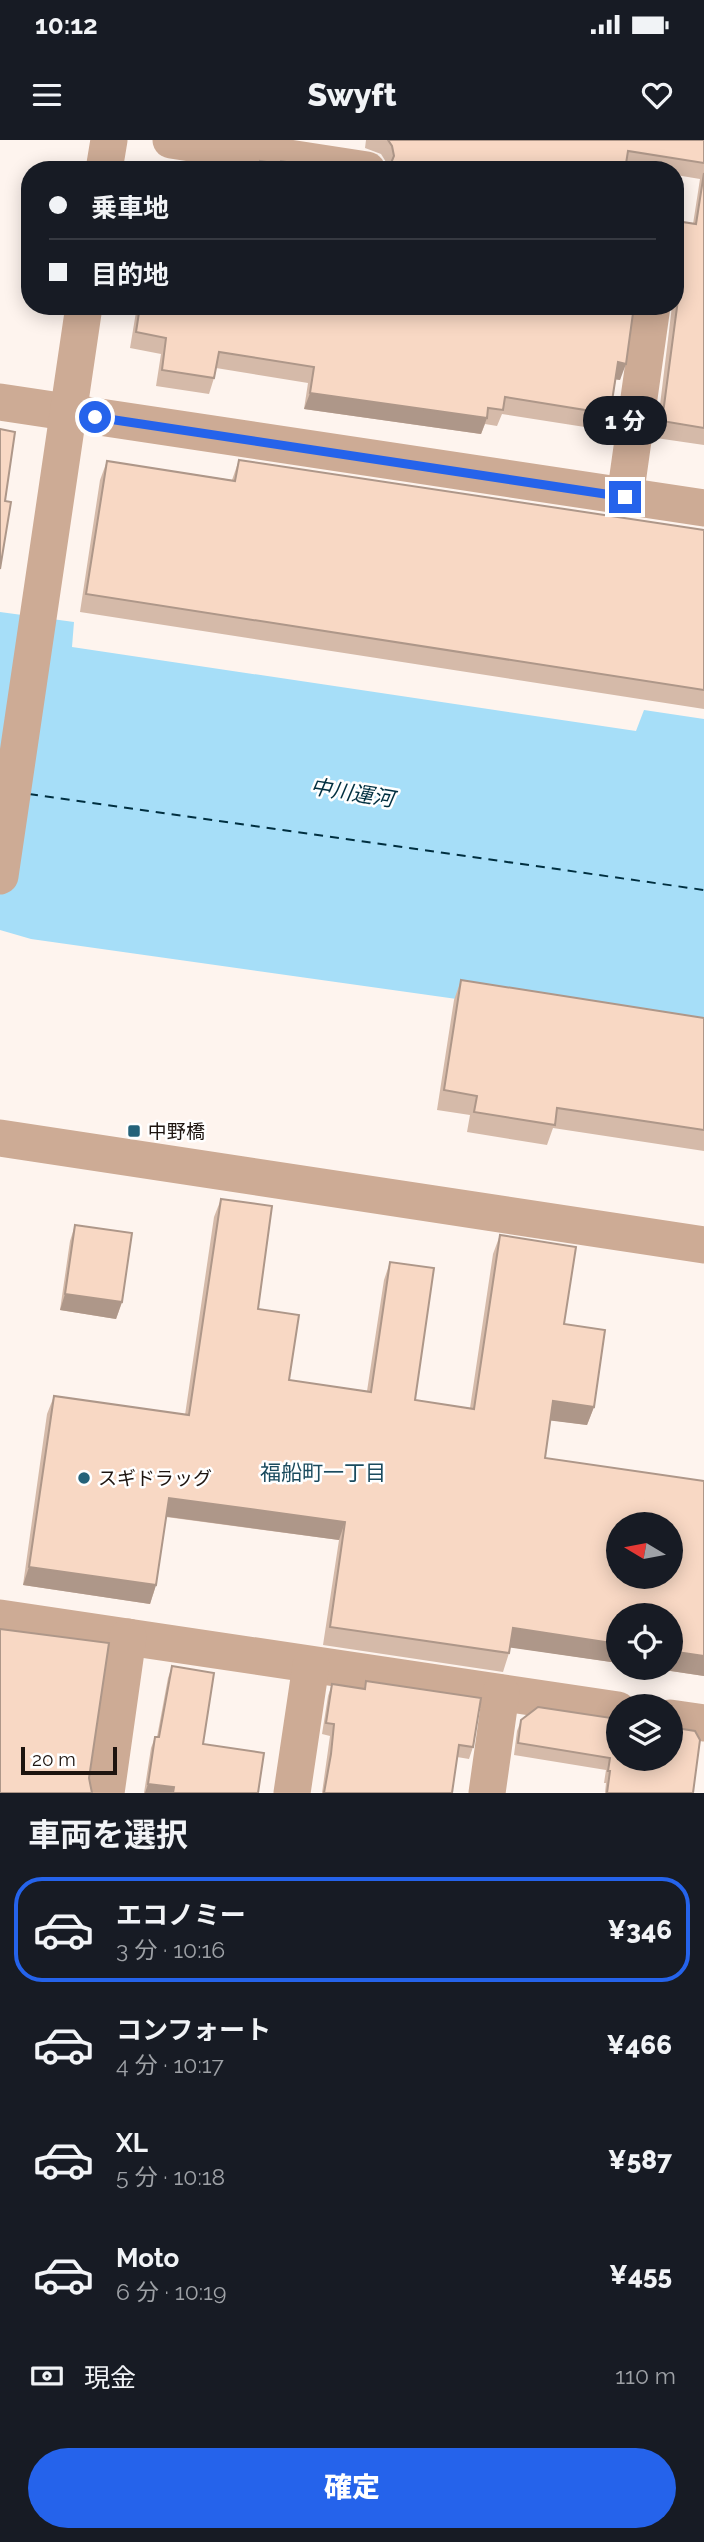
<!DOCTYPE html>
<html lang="ja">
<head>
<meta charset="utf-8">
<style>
	:root { --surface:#171b24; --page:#20242c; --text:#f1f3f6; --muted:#9ea1a6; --line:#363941; --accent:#2563eb }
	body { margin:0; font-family:Raleway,"Noto Sans JP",sans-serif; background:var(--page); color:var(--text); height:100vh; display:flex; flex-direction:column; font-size:26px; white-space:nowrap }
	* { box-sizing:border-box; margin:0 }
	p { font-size:23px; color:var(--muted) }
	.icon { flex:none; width:38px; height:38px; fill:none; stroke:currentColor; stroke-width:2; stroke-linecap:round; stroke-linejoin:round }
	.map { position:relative; height:1653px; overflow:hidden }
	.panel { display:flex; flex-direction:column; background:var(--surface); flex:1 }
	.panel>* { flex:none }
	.hud { position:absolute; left:21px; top:21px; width:663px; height:154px; border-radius:28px; box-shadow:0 4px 18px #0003; display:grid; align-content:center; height:154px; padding:0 28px; background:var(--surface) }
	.needle { width:46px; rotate:280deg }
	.fabs { position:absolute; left:606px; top:1372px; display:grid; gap:14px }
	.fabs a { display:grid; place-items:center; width:77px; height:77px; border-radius:50%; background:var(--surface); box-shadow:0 4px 18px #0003; font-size:35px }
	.scale { position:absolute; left:21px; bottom:18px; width:96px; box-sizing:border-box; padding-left:7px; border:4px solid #1d140f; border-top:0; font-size:19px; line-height:24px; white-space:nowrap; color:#1d140f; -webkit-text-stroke:5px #fff; paint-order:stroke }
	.end { position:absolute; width:32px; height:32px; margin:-16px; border:9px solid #2563eb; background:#fff; box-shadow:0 0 0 4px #fff }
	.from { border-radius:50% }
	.bubble { position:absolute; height:49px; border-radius:24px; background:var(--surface); box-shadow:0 4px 18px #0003; font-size:23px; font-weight:800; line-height:49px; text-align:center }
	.hud b { display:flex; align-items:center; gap:24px; height:66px; font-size:26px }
	.hud b+b { border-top:2px solid var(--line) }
	.hud i { width:18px; height:18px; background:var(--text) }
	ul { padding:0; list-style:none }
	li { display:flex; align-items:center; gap:21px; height:105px; margin:0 14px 10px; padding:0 14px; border:4px solid transparent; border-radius:28px }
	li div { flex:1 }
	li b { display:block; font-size:26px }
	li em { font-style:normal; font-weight:800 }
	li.selected { border-color:var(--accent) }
	li>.icon { width:63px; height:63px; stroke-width:1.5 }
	h2 { padding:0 28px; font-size:32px; line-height:84px }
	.pay { display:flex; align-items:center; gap:18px; height:77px; padding:0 28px; font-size:26px }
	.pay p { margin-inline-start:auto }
	.button { display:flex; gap:14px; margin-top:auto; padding:14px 28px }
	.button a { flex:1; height:80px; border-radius:42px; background:var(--accent); color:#fff; font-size:28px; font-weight:800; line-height:80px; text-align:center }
	.status { display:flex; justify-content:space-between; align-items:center; height:49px; padding:0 35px; background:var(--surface); direction:ltr }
	.status svg { height:19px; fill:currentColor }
	header { display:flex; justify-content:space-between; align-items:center; height:91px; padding:0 28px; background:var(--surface); font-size:32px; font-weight:800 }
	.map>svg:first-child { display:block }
	.water { fill:#a6def8 }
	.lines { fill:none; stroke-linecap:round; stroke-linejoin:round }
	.ferry { stroke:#002f40; stroke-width:2; stroke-dasharray:9 7; stroke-linecap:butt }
	.minor { stroke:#cdab95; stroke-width:37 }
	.wall { fill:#d5baa9 }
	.shaded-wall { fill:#ae9789 }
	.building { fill:#f8d8c4; stroke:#ae9789; stroke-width:2; fill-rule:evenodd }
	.route { stroke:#2563eb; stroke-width:9 }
	.poi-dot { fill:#256279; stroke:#fff; stroke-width:2.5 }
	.labels { text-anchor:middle; stroke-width:5; stroke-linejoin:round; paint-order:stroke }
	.poi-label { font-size:19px; fill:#1d140f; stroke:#fff; text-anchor:start }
	.water-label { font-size:21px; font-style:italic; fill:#002f40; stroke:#fff }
	.neighbourhood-label { font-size:21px; fill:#1b4b5e; stroke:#fff }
</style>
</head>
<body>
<div class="status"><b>10:12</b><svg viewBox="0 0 49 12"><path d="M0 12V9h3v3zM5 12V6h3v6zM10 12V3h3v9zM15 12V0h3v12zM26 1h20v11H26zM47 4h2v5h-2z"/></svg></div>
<header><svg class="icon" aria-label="menu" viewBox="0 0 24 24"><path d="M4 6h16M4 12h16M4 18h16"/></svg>Swyft<svg class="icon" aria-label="heart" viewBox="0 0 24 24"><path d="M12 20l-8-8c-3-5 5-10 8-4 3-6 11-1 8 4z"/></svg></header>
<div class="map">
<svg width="704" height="1653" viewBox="0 0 704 1653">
	<rect width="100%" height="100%" fill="#fef4ee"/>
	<path class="water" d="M 0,472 L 74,482 L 72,507 L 636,591 L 644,570 L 704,579 L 704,894 L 31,799 L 0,790 Z"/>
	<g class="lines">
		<path class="ferry" d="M 29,654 L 704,750"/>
		<g class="minor">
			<path d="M 171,0 L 367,30"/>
			<path d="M 104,30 L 109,0"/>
			<path d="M 0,262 L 704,368"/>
			<path d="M 625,357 L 652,166"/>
			<path d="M 0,736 L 84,166"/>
			<path d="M 0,998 L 704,1105"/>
			<path d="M 0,1478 L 618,1570"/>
			<path d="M 670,1578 L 704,1583"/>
			<path d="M 106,1653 L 128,1497"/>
			<path d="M 292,1653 L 311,1525"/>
			<path d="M 487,1653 L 501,1553"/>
		</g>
	</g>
	<g class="wall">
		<path d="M 366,0 L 704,0 L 704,305 L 656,298 L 672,166 L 676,166 L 676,81 L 693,84 L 700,39 L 676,35 L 676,30 L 638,30 L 626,28 L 387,29 L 386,22 L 381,14 L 365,8 Z"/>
		<path d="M 137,166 L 634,166 L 620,240 L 616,239 L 610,274 L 604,290 L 502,274 L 497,286 L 485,284 L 481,294 L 304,269 L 308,243 L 216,228 L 214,238 L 209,254 L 156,246 L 161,214 L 130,208 Z"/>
		<path d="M 239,320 L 704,390 L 704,569 L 80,472 L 100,340 L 107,321 L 232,340 Z"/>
		<path d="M 461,840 L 704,878 L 704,1011 L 553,988 L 547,1005 L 467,992 L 470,975 L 437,970 L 454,860 Z"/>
		<path d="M 221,1059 L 258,1169 L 289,1240 L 367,1251 L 384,1140 L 390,1122 L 415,1260 L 470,1268 L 493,1114 L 500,1095 L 564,1184 L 594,1267 L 587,1285 L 550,1280 L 545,1318 L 704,1536 L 651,1528 L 670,1528 L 618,1475 L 618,1523 L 510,1507 L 509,1513 L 503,1532 L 323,1505 L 339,1400 L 166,1377 L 156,1445 L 150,1464 L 23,1445 L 47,1274 L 54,1256 L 185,1275 L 214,1077 Z"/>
		<path d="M 75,1085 L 122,1162 L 116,1179 L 60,1170 L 70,1101 Z"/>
		<path d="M 172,1526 L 203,1604 L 258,1653 L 144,1653 L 151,1608 L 155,1597 L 157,1597 L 168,1538 Z"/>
		<path d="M 366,1541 L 473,1607 L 469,1619 L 457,1617 L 452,1653 L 322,1653 L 330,1596 L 322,1594 L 328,1556 L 332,1544 L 364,1549 Z"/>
		<path d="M 521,1580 L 693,1653 L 605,1653 L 606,1643 L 604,1643 L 606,1630 L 514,1615 L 517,1591 Z"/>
	</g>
	<g class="shaded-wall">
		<path d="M 618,222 L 626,224 L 620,240 L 612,239 Z"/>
		<path d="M 310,253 L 487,278 L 481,294 L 304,269 Z"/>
		<path d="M 65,1154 L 122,1162 L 116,1179 L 60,1170 Z"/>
		<path d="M 553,1261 L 594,1267 L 587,1285 L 546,1280 Z"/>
		<path d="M 169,1358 L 345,1382 L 339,1400 L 162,1376 Z"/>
		<path d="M 29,1427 L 156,1445 L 150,1464 L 23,1445 Z"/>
		<path d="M 513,1488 L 618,1504 L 618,1523 L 506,1507 Z"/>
		<path d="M 670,1511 L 704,1516 L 704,1536 L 651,1528 L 670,1528 Z"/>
		<path d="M 148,1644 L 174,1647 L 172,1653 L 145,1653 Z"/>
	</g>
	<g class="building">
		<path d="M 388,0 L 704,0 L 704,23 L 628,11 L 625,30 L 386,30 L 389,28 L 394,16 L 392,6 Z"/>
		<path d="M 260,21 L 280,24 L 281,21 L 338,30 L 259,30 Z"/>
		<path d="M 704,33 L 704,288 L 662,281 L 679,152 L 677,141 L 676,140 L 676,81 L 696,84 Z"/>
		<path d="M 140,166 L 634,166 L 626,224 L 618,222 L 610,274 L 505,257 L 503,270 L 488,268 L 487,278 L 310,253 L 314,227 L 219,212 L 214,238 L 162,230 L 166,198 L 136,192 Z"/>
		<path d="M 0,289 L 15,292 L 5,361 L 11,362 L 0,429 Z"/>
		<path d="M 239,320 L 704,390 L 704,550 L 86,454 L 107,321 L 235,341 Z"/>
		<path d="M 461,840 L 704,878 L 704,990 L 557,968 L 555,985 L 474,972 L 477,956 L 444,950 Z"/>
		<path d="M 221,1059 L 272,1066 L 258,1169 L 299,1175 L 289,1240 L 371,1252 L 390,1122 L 434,1128 L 415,1260 L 474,1269 L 500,1095 L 576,1107 L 564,1184 L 605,1190 L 594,1267 L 553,1261 L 545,1318 L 704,1341 L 704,1516 L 670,1511 L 670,1475 L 618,1475 L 618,1504 L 513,1488 L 509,1513 L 330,1487 L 345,1382 L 169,1358 L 156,1445 L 29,1427 L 54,1256 L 189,1275 ZM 618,1384 L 670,1384 L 670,1437 L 618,1437 Z"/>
		<path d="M 75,1085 L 132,1093 L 122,1162 L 65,1154 Z"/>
		<path d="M 0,1489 L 109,1503 L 89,1638 L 92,1653 L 0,1653 Z"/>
		<path d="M 172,1526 L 214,1533 L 203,1604 L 264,1613 L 258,1653 L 173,1653 L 174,1647 L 148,1644 L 155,1597 L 159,1597 Z"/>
		<path d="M 366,1541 L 481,1558 L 473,1607 L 459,1605 L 452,1653 L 324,1653 L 331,1614 L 334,1584 L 326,1583 L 332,1544 L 365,1549 Z"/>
		<path d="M 538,1567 L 618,1579 L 618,1619 L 670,1619 L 670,1587 L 695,1591 L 700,1600 L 693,1653 L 607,1653 L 610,1631 L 608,1631 L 610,1618 L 518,1603 L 521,1580 Z"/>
	</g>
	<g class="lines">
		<path class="route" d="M 95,277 L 625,357"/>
	</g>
	<g class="poi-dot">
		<rect x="127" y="984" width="14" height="14" rx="3.5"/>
		<circle cx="84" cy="1338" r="7"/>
	</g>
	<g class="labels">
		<g class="poi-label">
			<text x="148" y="998">中野橋</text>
			<text x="98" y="1345">スギドラッグ</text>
		</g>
		<g class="water-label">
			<text transform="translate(352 653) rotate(9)" y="7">中川運河</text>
		</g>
		<g class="neighbourhood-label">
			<text x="323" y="1340">福船町一丁目</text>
		</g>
	</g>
</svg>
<div class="fabs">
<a><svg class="needle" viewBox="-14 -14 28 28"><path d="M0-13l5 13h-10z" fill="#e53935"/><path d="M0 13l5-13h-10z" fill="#9ea1a6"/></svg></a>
<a><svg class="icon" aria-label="locate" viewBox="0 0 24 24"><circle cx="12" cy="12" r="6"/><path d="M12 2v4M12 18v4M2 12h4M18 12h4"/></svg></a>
<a><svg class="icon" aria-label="layers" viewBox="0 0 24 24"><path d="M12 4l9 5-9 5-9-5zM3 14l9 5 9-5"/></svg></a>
</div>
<div class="scale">20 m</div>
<i class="end from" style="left:95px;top:277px"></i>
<i class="end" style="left:625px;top:357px"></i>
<div class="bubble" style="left:583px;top:256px;width:84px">1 分</div>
<div class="hud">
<b><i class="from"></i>乗車地</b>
<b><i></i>目的地</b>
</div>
</div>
<section class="panel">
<h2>車両を選択</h2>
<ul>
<li class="selected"><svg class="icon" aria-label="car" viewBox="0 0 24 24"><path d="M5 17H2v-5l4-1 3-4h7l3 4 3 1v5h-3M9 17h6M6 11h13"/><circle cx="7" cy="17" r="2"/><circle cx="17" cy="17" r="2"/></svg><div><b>エコノミー</b><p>3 分 · 10:16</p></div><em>¥346</em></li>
<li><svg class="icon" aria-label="car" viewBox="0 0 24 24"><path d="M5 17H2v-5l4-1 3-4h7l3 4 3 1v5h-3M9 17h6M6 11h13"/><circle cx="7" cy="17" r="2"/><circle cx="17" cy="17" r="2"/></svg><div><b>コンフォート</b><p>4 分 · 10:17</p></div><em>¥466</em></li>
<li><svg class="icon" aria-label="car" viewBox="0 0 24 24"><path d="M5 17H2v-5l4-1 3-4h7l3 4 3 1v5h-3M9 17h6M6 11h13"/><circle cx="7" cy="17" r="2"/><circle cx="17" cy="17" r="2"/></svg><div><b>XL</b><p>5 分 · 10:18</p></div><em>¥587</em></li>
<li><svg class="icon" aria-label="car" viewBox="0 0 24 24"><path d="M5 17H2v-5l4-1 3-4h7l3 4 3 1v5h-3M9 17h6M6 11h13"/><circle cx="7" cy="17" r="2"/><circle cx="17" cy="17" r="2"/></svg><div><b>Moto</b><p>6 分 · 10:19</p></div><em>¥455</em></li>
</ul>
<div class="pay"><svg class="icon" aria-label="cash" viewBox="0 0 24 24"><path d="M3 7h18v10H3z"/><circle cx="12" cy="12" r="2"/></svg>現金<p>110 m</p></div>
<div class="button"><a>確定</a></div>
</section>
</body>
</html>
